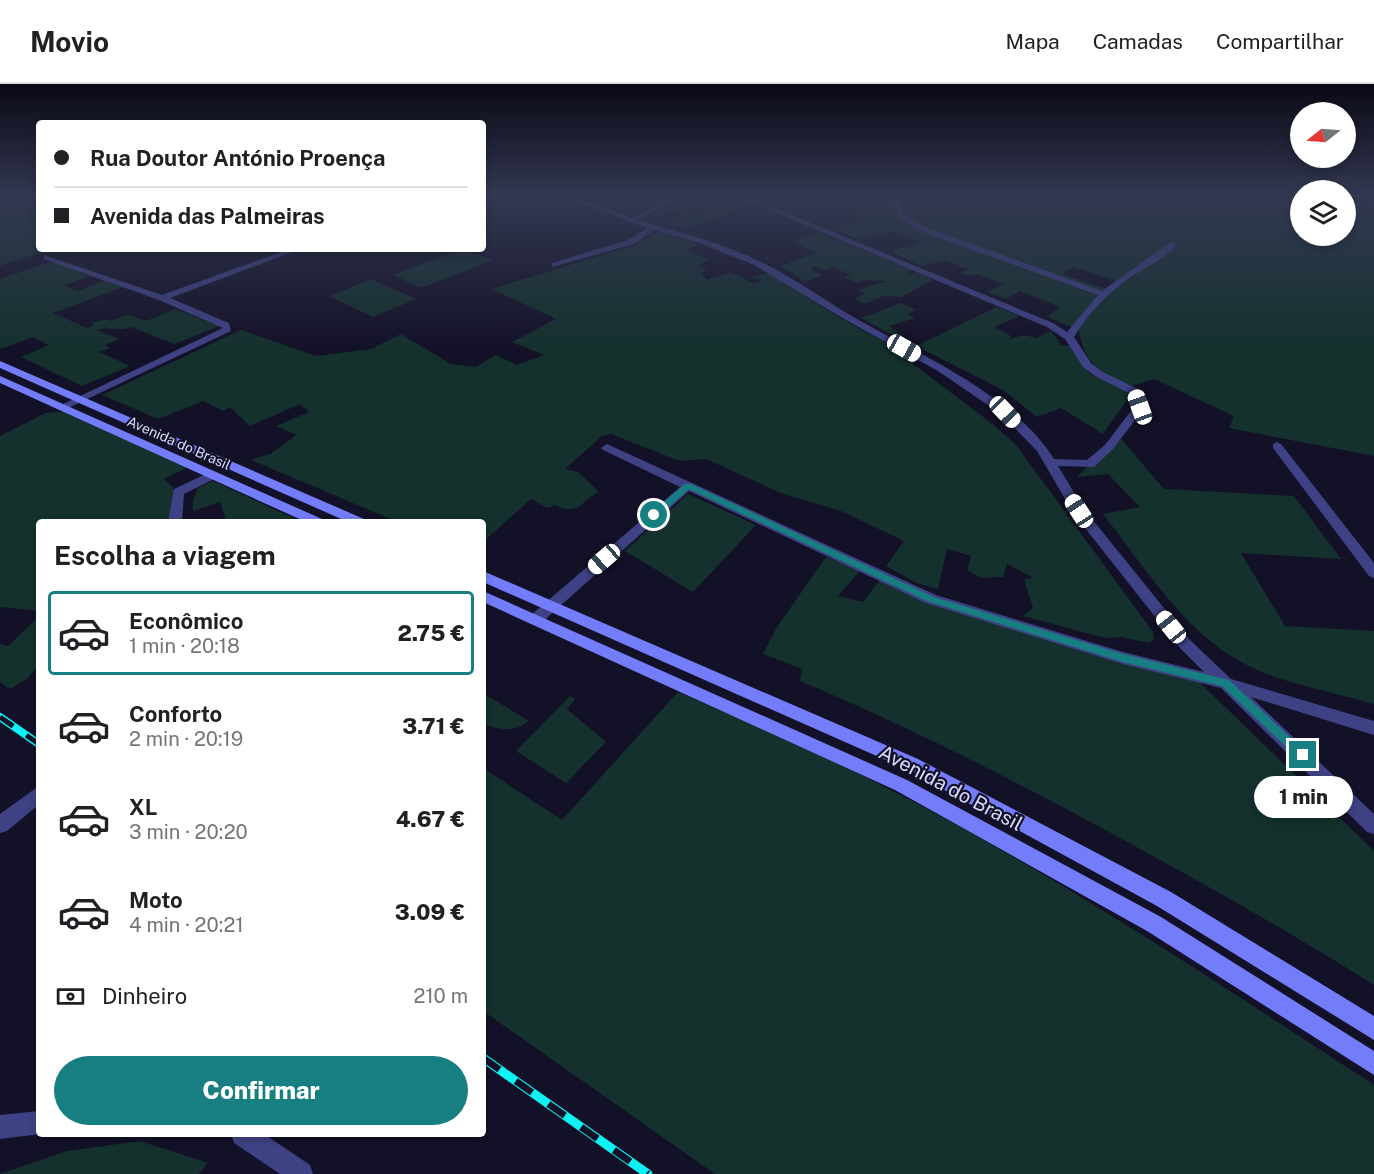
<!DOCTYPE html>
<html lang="pt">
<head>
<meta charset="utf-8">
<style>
	:root { --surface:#fff; --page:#f2f2f2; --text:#202124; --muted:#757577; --line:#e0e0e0; --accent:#177f82 }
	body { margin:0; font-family:"Public Sans",sans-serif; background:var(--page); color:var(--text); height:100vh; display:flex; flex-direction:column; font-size:22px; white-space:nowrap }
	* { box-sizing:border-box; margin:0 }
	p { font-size:20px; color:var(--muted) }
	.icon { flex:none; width:33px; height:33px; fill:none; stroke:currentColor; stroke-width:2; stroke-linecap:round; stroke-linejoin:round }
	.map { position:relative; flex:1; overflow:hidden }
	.drawer { position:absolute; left:36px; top:435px; width:450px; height:618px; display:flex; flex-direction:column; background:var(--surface); border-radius:6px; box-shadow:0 3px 9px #0003 }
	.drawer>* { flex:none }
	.hud { position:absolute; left:36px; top:36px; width:450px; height:132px; border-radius:6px; box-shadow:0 3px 9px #0003; display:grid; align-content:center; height:132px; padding:0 18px; background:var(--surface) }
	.needle { width:39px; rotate:253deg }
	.controls { position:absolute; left:1290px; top:18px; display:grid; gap:12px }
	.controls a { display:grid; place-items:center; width:66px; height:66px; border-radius:50%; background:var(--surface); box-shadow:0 3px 9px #0003; font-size:30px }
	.end { position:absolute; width:27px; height:27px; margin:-14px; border:8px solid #177f82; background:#fff; box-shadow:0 0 0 3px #fff }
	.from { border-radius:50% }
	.bubble { position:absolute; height:42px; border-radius:21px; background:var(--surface); box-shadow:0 3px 9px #0003; font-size:20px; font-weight:800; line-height:42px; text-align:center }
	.car { position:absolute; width:18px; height:36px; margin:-18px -9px; border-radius:8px; box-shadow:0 0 4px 2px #0007; background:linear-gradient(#fff 24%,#345 0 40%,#fff 0 76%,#345 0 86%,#fff 0) }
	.hud b { display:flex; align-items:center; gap:21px; height:57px; font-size:22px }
	.hud b+b { border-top:2px solid var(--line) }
	.hud i { width:15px; height:15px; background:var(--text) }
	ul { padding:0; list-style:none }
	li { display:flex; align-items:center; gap:18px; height:84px; margin:0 12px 9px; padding:0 6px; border:3px solid transparent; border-radius:6px }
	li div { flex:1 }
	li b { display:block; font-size:22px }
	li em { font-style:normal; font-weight:800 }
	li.current { border-color:var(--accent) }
	li>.icon { width:54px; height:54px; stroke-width:1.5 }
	h2 { padding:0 18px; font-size:27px; line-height:72px }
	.pay { display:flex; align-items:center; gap:15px; height:66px; padding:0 18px; font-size:22px }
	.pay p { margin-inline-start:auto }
	.button { display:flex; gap:12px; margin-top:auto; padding:12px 18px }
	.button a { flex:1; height:69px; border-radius:36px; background:var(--accent); color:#fff; font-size:24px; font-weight:800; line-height:69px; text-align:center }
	header { display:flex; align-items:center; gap:36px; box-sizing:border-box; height:84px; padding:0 30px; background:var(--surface); border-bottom:2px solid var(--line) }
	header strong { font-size:28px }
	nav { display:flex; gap:33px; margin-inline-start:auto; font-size:21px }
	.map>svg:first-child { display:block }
	.green { fill:#14312d; fill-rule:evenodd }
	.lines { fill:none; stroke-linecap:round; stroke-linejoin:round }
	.minor { fill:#3e4284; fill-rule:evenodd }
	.secondary { fill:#747df9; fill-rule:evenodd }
	.rail-far1-casing { stroke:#0df3f5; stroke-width:8 }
	.rail-casing { stroke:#0df3f5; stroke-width:9 }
	.rail-far1 { stroke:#131127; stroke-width:5; stroke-dasharray:16; stroke-linecap:butt }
	.rail { stroke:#131127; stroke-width:7; stroke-dasharray:20; stroke-linecap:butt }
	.route { fill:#177f82 }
	.labels { text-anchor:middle; stroke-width:4.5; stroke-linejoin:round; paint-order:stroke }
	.far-street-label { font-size:14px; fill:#d9d9fd; stroke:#131127 }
	.near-street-label { font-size:20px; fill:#d9d9fd; stroke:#131127 }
</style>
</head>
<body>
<header>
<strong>Movio</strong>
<nav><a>Mapa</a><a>Camadas</a><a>Compartilhar</a></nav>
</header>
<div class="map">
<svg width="1374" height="1090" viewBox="0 0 1374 1090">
	<rect width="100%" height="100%" fill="#131127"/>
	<g class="green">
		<path d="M 0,113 L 39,113 L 39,165 L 63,165 L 29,172 L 0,182 Z"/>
		<path d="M 701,113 L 710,113 L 719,118 L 735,113 L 740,115 L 732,118 L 734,119 L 731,121 L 742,126 C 721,132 690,147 667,140 L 687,133 L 674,127 L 656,133 L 651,131 L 673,119 L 697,129 L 721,121 L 718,119 L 697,123 L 708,117 Z"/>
		<path d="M 822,113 L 841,117 L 856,113 L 1300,113 L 1300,152 L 1346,152 L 1346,120 L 1374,128 L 1374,372 L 1229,344 L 1234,332 L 1154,295 L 1132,302 C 1102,289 1084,281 1079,246 L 1047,233 L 1060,223 L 1020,207 L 1006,215 L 987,208 L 1003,200 L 977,190 L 968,192 L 962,189 L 968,185 L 945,176 L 922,182 L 890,168 L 919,157 L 890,147 L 860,156 L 833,145 L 859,137 L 847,130 L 861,125 C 849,118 835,119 822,113 ZM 1073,183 L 1120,198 L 1109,206 L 1062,190 Z"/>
		<path d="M 661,147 L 698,160 L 685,166 L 710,175 L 698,181 L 707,186 L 700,189 L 707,196 L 731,188 L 754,200 L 763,196 L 752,193 L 769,189 L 845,237 L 915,274 L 913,280 L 995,342 L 1016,361 L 1153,548 L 1154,556 L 1149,559 L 1121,553 L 1105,554 L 1023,532 L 1033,524 L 1024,495 L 1034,494 L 1007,480 L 1003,493 L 982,494 L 967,486 L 971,472 L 947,465 L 938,505 L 917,499 L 886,482 L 904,457 L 841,427 L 781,409 L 706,375 L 681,377 L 672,374 L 611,350 L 602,352 L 565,385 L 578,388 L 599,408 C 580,417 579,433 555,421 L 547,424 L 531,415 L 483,458 L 483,438 L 398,438 L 251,376 L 270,370 L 297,351 L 276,342 L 309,328 L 300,320 L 250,342 L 230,323 L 223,327 L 203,317 L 158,335 L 102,311 L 241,246 L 316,272 L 371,265 L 401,250 L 451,280 L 476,283 L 496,271 L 517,281 L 544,271 L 512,258 L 556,235 L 492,205 L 632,162 Z"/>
		<path d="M 819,148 L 911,186 L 908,188 L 910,190 L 915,188 L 933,196 L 901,213 L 884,212 L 865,220 L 855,215 L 866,209 L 857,206 L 888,197 L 862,196 L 857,199 L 844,193 L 850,191 L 833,183 L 825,186 L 815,182 L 810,185 L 822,191 L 805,198 L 781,182 L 816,169 L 792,157 Z"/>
		<path d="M 462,165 L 493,176 L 421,204 L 393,191 Z"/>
		<path d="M 54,177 L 90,192 L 65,201 L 77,207 L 104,197 L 123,203 L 53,229 L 87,244 L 95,241 L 91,239 L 105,235 L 111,237 L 128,230 L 146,237 L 175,225 L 219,242 L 175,260 L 131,243 C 119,248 109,242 97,246 L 119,255 L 105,261 L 110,264 L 100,268 L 130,282 L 82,302 L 21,273 L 49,261 L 33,253 L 0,265 L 0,195 Z"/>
		<path d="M 371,195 L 416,215 L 373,233 L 329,212 Z"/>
		<path d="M 901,219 L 916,226 L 907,230 L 915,234 L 889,242 L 903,251 L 896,253 L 861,234 Z"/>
		<path d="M 997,223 L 1019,232 L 994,243 L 1011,252 L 1009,255 L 1024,251 L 1036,254 L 1051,247 L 1061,261 L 1070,262 L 1089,289 L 1127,307 L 1130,312 L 1103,350 L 1061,324 L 1037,333 L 1003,306 L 916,262 Z"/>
		<path d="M 70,327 L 191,382 L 164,395 L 178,408 L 175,438 L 39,438 L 39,527 L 0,523 L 0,352 L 46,329 Z"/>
		<path d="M 1118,351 L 1164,405 L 1294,412 L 1341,475 L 1241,469 L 1285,542 L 1374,547 L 1374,620 C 1333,608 1280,599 1243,579 C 1183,547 1144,482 1103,430 L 1140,423 L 1108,390 L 1077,393 Z"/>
		<path d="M 213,397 L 302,438 L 227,438 L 220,418 L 193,427 L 193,416 L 198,404 Z"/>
		<path d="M 688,410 L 756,441 L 693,508 L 625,467 Z"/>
		<path d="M 826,473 L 861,486 L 838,512 L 863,518 L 880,496 L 1193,592 L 1374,767 L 1374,901 C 1292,849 1208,802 1122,755 C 1017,698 910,643 800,597 L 802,585 L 763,570 L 777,543 Z"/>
		<path d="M 37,534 L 39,581 L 28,594 L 10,605 L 0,598 L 0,560 L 8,562 Z"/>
		<path d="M 678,608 C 742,637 808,664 871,696 C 1047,784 1210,894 1374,1001 L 1374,1090 L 715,1090 L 483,927 L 483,684 L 562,736 Z"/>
		<path d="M 483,609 L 529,637 C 513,649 501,646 483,640 Z"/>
		<path d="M 570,612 L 575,615 L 567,625 L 606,658 L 566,699 L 516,667 Z"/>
		<path d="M 140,1057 L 208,1079 L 199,1090 L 0,1090 L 67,1067 Z"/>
	</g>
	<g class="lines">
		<g class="minor">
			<path d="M 566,113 L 576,113 L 631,134 L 671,113 L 680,113 L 638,136 C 679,148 720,158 759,177 C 791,192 820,213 850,231 C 914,268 1014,310 1054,375 L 1087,376 L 1105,361 L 1134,323 L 1129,309 L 1095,292 L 1083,283 L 1065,255 L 1047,243 L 739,113 L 749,113 L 1053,239 L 1067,248 L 1098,211 L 917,146 L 899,133 L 894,120 L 879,113 L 889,113 L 900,117 L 904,130 L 923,142 L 1102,207 L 1169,159 L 1175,159 L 1175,163 C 1163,175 1147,183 1132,192 C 1108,209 1089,228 1074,253 L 1091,279 L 1103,288 L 1138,305 L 1145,323 L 1113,365 L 1094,383 L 1058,382 L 1084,425 L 1189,555 L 1231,595 L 1374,637 L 1374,651 L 1251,613 L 1374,730 L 1374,750 L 1367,748 L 1221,604 L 1123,580 L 926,519 L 689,407 L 540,540 L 530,540 L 528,536 L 530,532 L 680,403 L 603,366 L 601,364 L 607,360 L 936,511 L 1123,568 L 1204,588 L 1179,563 L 1074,430 L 1037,367 L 1001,330 L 938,287 L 844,235 L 754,181 L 697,158 L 654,146 L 634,160 L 552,183 L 552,179 L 628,156 L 647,144 Z"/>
			<path d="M 289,165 L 301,165 L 170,214 L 229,239 L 231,247 L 66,325 L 57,323 L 223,244 L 159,216 L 44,175 L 44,171 L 162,211 Z"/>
			<path d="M 1277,358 L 1281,360 L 1374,479 L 1374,494 L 1369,492 L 1273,364 L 1273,360 Z"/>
			<path d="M 212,387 L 218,391 L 216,394 L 184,410 L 182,438 L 168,438 L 174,405 Z"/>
			<path d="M 36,704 L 39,705 L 39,723 L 37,722 L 7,747 L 0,749 L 0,730 Z"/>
			<path d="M 39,1027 L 39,1050 L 41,1050 L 0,1055 L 0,1031 Z"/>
			<path d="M 231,1050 L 264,1050 L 310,1081 L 313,1090 L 280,1090 L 234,1059 Z"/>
		</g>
		<g class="secondary">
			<path d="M 0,277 L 364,435 L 366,438 L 348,438 L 0,284 Z"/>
			<path d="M 0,292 L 322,435 L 324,438 L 306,438 L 0,299 Z"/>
			<path d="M 483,487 L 918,675 L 1171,808 L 1374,932 L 1374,956 L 1157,822 L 906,685 L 483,498 Z"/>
			<path d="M 483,507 L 907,696 L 1161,833 L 1374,967 L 1374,991 L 1147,847 L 895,706 L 483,518 Z"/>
		</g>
		<defs>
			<path id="rail-far1" d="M 0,633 L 39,660"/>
			<path id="rail" d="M 483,974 L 648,1090"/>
		</defs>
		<use href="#rail-far1" class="rail-far1-casing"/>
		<use href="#rail" class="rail-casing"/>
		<use href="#rail-far1" class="rail-far1"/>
		<use href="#rail" class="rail"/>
	</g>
	<linearGradient id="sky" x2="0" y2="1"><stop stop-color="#0a0915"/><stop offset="0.42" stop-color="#333852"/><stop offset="1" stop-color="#333852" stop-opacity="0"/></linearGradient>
	<rect width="1374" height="266" fill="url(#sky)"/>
	<path class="route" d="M 685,400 L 691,400 L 934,513 L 1123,570 L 1229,596 L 1309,671 L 1307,675 L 1299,675 L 1222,602 L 1123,578 L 927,517 L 689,405 L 657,433 L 651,433 L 651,429 Z"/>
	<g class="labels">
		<g class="far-street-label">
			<text transform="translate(179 359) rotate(24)" y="5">Avenida do Brasil</text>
		</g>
		<g class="near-street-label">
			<text transform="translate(951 704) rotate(28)" y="7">Avenida do Brasil</text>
		</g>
	</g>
</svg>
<div class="controls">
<a><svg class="needle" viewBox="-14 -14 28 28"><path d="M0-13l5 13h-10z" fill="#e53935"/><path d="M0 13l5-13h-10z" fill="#757577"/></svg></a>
<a><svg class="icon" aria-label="layers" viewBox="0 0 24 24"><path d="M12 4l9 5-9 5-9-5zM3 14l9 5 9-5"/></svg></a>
</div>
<i class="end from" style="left:654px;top:431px"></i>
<i class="end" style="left:1303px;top:671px"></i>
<div class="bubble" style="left:1254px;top:692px;width:99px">1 min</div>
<i class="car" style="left:904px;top:264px;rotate:119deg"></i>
<i class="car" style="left:1140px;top:323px;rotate:340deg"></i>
<i class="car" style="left:1005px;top:328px;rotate:136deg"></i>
<i class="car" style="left:1079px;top:427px;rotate:327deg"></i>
<i class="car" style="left:604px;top:475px;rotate:229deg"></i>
<i class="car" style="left:1171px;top:543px;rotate:321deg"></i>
<div class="hud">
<b><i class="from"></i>Rua Doutor António Proença</b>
<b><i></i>Avenida das Palmeiras</b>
</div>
<section class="drawer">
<h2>Escolha a viagem</h2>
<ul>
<li class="current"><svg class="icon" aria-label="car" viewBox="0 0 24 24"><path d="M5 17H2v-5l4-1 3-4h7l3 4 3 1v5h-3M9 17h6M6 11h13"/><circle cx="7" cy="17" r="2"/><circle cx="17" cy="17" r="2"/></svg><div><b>Econômico</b><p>1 min · 20:18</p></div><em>2.75 €</em></li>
<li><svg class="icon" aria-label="car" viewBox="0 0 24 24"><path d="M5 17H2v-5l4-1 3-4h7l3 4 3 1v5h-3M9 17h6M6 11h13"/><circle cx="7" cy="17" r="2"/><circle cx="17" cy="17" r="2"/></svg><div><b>Conforto</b><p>2 min · 20:19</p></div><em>3.71 €</em></li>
<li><svg class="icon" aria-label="car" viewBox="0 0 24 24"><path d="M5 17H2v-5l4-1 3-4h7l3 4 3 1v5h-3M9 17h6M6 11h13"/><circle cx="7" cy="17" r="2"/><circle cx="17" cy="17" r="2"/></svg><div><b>XL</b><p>3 min · 20:20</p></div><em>4.67 €</em></li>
<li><svg class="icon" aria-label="car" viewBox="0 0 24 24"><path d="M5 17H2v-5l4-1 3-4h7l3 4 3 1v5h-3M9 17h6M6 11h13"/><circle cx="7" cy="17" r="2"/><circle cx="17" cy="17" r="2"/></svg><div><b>Moto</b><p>4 min · 20:21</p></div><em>3.09 €</em></li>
</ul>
<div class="pay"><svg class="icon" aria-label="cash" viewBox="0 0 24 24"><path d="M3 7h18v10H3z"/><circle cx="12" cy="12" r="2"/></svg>Dinheiro<p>210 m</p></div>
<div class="button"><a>Confirmar</a></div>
</section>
</div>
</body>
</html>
